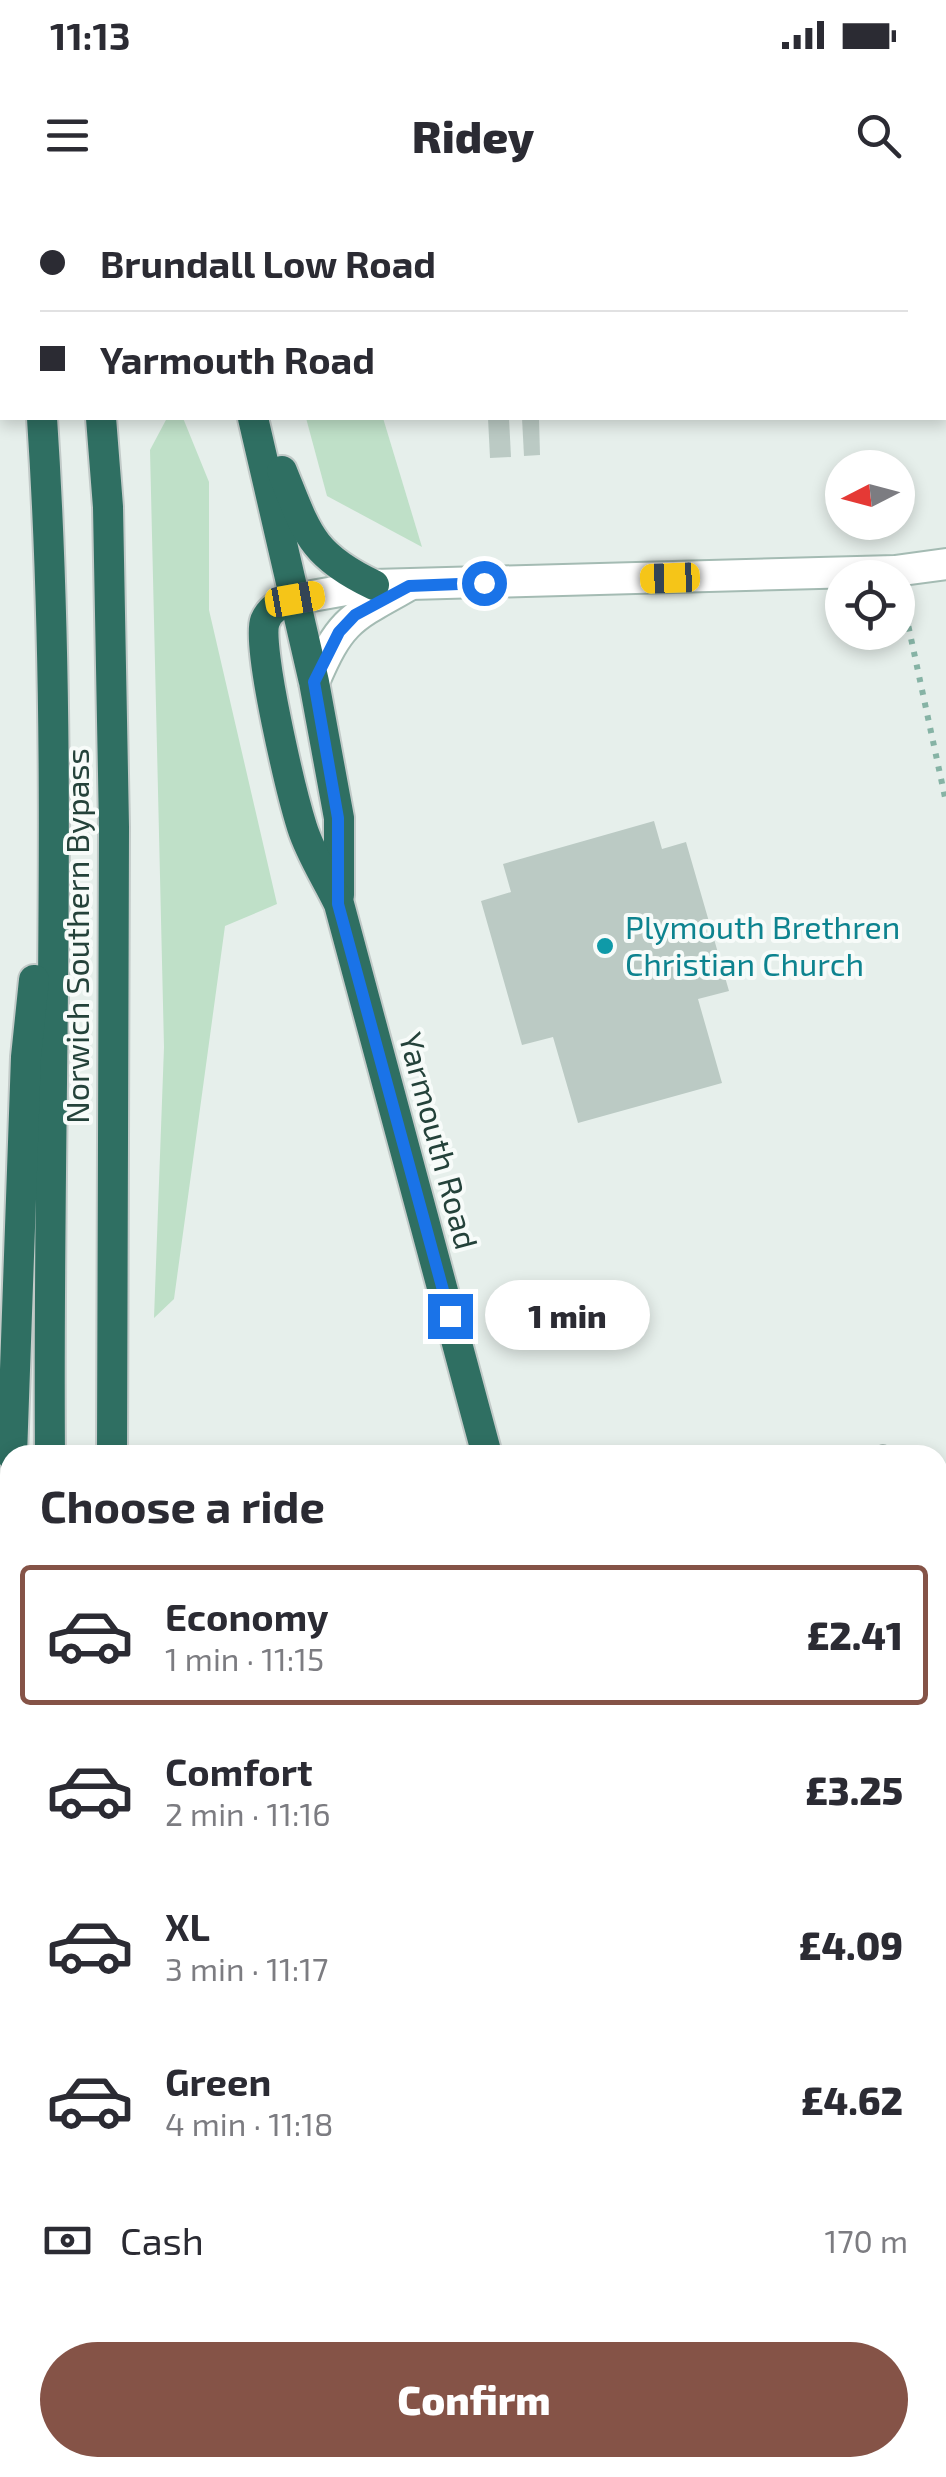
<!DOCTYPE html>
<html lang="en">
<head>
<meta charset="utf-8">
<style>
	:root { --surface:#fff; --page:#f2f2f3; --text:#2b2b33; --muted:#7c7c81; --line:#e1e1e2; --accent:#855347 }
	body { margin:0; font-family:"Exo 2",sans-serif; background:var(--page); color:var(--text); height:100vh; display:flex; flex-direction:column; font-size:38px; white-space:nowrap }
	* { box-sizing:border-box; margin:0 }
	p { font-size:32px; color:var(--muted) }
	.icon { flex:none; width:55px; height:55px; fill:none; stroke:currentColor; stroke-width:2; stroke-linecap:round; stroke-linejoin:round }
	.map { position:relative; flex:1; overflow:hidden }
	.drawer { position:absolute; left:0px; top:1245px; width:948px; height:1032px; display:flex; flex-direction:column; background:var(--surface); border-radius:30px 30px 0 0; box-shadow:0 5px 15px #0003 }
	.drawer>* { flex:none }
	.guide { position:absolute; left:0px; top:0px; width:948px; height:220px; box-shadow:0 5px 15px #0003; display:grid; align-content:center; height:220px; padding:0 40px; background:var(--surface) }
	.needle { width:65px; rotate:264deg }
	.buttons { position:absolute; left:825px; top:250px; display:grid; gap:20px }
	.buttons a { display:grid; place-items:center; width:90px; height:90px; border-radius:50%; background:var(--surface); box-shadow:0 5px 15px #0003; font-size:50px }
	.end { position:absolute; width:45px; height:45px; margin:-22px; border:12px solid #1a73e8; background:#fff; box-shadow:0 0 0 5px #fff }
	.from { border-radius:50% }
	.bubble { position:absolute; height:70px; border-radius:35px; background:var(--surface); box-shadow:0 5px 15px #0003; font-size:32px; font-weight:800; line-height:70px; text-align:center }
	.car { position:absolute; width:30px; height:60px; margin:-30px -15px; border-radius:12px; box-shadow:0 0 8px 2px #0007; background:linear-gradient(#f5c518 24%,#345 0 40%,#f5c518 0 76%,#345 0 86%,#f5c518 0) }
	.guide b { display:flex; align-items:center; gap:35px; height:95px; font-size:38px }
	.guide b+b { border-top:2px solid var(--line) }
	.guide i { width:25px; height:25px; background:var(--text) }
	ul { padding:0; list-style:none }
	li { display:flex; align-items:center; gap:30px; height:140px; margin:0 20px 15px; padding:0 20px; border:5px solid transparent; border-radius:10px }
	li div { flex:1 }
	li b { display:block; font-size:38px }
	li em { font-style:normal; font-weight:800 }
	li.current { border-color:var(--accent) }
	li>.icon { width:90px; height:90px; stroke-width:1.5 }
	h2 { padding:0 40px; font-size:45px; line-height:120px }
	.pay { display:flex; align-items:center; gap:25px; height:110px; padding:0 40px; font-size:38px }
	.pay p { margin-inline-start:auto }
	.button { display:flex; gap:20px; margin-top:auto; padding:20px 40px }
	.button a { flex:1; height:115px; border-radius:60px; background:var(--accent); color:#fff; font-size:40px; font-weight:800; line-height:115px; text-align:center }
	.status { display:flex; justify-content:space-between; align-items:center; height:70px; padding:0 50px; background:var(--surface); direction:ltr }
	.status svg { height:28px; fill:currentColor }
	header { display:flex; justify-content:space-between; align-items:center; height:130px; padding:0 40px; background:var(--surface); font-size:45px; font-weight:800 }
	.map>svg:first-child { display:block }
	.green { fill:#bfe0c8 }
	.building { fill:#bbcac4 }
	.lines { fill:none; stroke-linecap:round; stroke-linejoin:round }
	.lane-casing { stroke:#a8b8b2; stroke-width:18 }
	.street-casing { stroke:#a8b8b2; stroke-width:31 }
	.secondary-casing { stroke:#a4bbb3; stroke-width:34 }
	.highway-casing { stroke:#c2cac8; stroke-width:34 }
	.path { stroke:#86b3a5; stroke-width:6; stroke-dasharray:5 8; stroke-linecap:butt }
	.lane { stroke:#fff; stroke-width:14 }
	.street { stroke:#fff; stroke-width:28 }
	.secondary { stroke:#fff; stroke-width:30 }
	.highway { stroke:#2f6f62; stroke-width:30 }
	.route { stroke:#1a73e8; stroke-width:12 }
	.culture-dot { fill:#0f9aa8; stroke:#f7fbf9; stroke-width:4 }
	.labels { text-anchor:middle; stroke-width:8; stroke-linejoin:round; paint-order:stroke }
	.culture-label { font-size:32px; fill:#0d838f; stroke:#f7fbf9; text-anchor:start }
	.street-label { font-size:32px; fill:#24423a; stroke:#f7fbf9 }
</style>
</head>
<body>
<div class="status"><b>11:13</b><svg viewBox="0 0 49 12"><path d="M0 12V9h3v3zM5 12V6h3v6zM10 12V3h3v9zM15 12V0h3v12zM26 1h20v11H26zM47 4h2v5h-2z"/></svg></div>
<header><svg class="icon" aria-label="menu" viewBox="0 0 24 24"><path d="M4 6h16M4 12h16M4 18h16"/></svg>Ridey<svg class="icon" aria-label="search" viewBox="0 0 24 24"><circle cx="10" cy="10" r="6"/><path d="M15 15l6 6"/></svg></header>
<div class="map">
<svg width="946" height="2277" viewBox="0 0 946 2277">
	<rect width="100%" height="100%" fill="#e6efeb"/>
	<g class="green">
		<path d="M 167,218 L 183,218 L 209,282 L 209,410 L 277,704 L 225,726 L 174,1099 L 154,1118 L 164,847 L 150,250 Z"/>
		<path d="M 306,218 L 383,218 L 422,347 L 327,296 Z"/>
		<path d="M 10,1617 L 10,1877 L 0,1875 L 0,1690 Z"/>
	</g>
	<g class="building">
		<path d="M 488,218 L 509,218 L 511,257 L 490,258 Z"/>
		<path d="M 522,218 L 539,218 L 540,255 L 524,256 Z"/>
		<path d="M 654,621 L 662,649 L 686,642 L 729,791 L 698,799 L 722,883 L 578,923 L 553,837 L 522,845 L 481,701 L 511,692 L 503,664 Z"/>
	</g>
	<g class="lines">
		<defs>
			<g id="lane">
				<path d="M 497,0 L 497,2"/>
				<path d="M 719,0 L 719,2"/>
				<path d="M 653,2 L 699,0"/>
				<path d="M 883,1253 L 884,1255"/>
				<path d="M 938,1438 L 946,1467"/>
				<path d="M 938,2136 L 946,2148"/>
			</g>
			<path id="street" d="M 938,1783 L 946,1776"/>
			<g id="secondary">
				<path d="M 295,399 L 374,385 L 895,371 L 946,364"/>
				<path d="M 314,482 C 340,421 350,418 406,387"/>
			</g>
			<g id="highway">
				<path d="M 23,0 L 23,2"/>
				<path d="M 84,0 L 84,2"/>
				<path d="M 200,0 L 201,2"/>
				<path d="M 42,218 C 65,563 47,909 50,1255"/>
				<path d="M 101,218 L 108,307 L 114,627 L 112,1255"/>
				<path d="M 253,218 L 314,482 L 339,618 L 339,695"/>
				<path d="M 282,271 C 307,333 311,355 374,385"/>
				<path d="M 295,399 C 281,404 271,407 265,421 C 256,446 292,595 302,627 C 310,653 327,679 339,704 L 487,1255"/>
				<path d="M 12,1255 L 26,857 L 34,780"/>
				<path d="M 0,1446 L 10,1288"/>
				<path d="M 49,2268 L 49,2277"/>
				<path d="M 109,2268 L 109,2277"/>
				<path d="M 745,2277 L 747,2268"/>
			</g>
		</defs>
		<use href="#lane" class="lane-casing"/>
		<use href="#street" class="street-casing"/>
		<use href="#secondary" class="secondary-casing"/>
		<use href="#highway" class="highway-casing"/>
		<g class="path">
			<path d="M 903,401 L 946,602"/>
			<path d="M 652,2268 L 653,2277"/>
			<path d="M 265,2277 L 280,2268"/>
		</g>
		<use href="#lane" class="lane"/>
		<use href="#street" class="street"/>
		<use href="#secondary" class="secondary"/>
		<use href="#highway" class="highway"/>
	</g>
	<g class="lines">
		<path class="route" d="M 450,1116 L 338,704 L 338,618 L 314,482 L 339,432 L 355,415 L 409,386 L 484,383"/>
	</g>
	<circle class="culture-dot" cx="605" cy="746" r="10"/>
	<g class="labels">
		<g class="culture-label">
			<text x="625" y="739">Plymouth Brethren<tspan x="625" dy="37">Christian Church</tspan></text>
		</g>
		<g class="street-label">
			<text transform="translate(78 736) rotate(-90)" y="11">Norwich Southern Bypass</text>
			<text transform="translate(438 941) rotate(75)" y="11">Yarmouth Road</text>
		</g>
	</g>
</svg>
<div class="buttons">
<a><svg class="needle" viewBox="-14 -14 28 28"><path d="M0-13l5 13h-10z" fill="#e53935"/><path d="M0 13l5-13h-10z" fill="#7c7c81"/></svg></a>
<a><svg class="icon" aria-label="locate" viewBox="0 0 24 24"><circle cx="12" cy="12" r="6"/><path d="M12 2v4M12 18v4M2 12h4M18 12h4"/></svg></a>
</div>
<i class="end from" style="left:484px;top:383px"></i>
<i class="end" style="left:450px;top:1116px"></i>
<div class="bubble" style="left:485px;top:1080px;width:165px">1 min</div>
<i class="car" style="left:670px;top:378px;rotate:268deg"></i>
<i class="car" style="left:295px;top:399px;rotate:80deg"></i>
<div class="guide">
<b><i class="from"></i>Brundall Low Road</b>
<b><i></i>Yarmouth Road</b>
</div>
<section class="drawer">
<h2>Choose a ride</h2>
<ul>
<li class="current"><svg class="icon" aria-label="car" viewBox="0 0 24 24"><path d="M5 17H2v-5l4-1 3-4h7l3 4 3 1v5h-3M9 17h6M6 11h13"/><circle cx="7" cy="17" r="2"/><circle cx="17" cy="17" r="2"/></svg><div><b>Economy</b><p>1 min · 11:15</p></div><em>£2.41</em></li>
<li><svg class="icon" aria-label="car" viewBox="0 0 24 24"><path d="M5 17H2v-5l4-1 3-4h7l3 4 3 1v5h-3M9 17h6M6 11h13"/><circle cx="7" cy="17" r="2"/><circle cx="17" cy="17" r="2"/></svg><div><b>Comfort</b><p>2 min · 11:16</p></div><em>£3.25</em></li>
<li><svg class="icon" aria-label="car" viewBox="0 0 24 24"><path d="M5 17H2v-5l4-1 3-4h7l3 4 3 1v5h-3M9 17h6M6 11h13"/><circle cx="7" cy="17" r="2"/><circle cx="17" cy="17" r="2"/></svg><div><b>XL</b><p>3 min · 11:17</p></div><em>£4.09</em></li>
<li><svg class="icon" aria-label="car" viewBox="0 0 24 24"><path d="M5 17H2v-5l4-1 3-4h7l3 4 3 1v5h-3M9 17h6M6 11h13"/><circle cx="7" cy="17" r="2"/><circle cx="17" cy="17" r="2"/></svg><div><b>Green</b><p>4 min · 11:18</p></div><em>£4.62</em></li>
</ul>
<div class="pay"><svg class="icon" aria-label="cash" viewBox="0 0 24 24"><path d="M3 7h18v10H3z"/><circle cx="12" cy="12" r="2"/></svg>Cash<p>170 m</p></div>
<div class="button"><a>Confirm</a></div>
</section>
</div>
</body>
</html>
